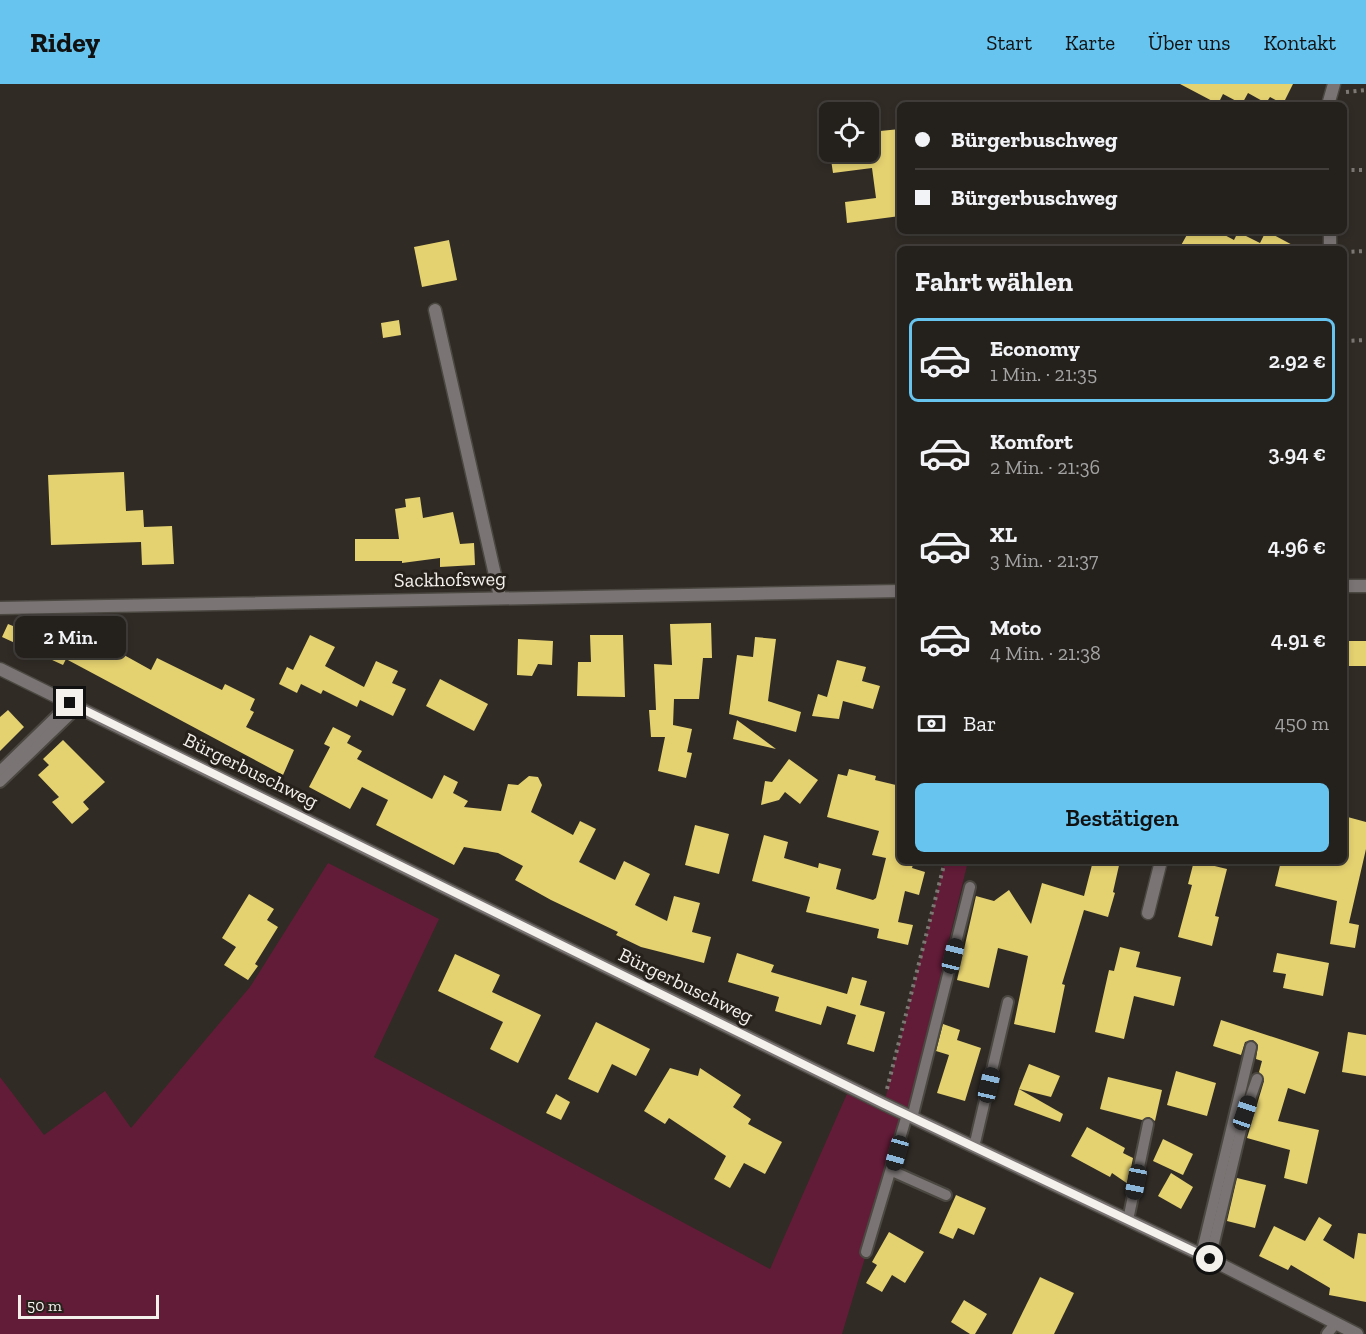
<!DOCTYPE html>
<html lang="de">
<head>
<meta charset="utf-8">
<style>
	:root { --surface:#24201c; --page:#302d29; --text:#f1f3f6; --muted:#a3a3a3; --line:#413e3b; --accent:#66c4ef }
	body { margin:0; font-family:"Zilla Slab",serif; background:var(--page); color:var(--text); height:100vh; display:flex; flex-direction:column; font-size:22px; white-space:nowrap }
	* { box-sizing:border-box; margin:0 }
	p { font-size:20px; color:var(--muted) }
	.icon { flex:none; width:33px; height:33px; fill:none; stroke:currentColor; stroke-width:2; stroke-linecap:round; stroke-linejoin:round }
	.map { position:relative; flex:1; overflow:hidden }
	.sheet { position:absolute; left:897px; top:162px; width:450px; height:618px; display:flex; flex-direction:column; background:var(--surface); border-radius:9px; box-shadow:0 3px 9px #0003,0 0 0 2px var(--line) }
	.sheet>* { flex:none }
	.banner { position:absolute; left:897px; top:18px; width:450px; height:132px; border-radius:9px; box-shadow:0 3px 9px #0003,0 0 0 2px var(--line); display:grid; align-content:center; height:132px; padding:0 18px; background:var(--surface) }
	.controls { position:absolute; left:819px; top:18px; display:grid; gap:12px }
	.controls a { display:grid; place-items:center; width:60px; height:60px; border-radius:9px; background:var(--surface); box-shadow:0 3px 9px #0003,0 0 0 2px var(--line); font-size:30px }
	.scale { position:absolute; left:18px; bottom:15px; width:141px; box-sizing:border-box; padding-left:6px; border:3px solid #f4f0ec; border-top:0; font-size:16px; line-height:21px; white-space:nowrap; color:#f4f0ec; -webkit-text-stroke:4px #27211b; paint-order:stroke }
	.end { position:absolute; width:27px; height:27px; margin:-14px; border:8px solid #f4f0ec; background:#111; box-shadow:0 0 0 3px #111 }
	.from { border-radius:50% }
	.bubble { position:absolute; height:42px; border-radius:9px; background:var(--surface); box-shadow:0 3px 9px #0003,0 0 0 2px var(--line); font-size:20px; font-weight:600; line-height:42px; text-align:center }
	.car { position:absolute; width:18px; height:36px; margin:-18px -9px; border-radius:8px; box-shadow:0 0 4px 2px #0007; background:linear-gradient(#222 24%,#8ab4d8 0 40%,#222 0 76%,#8ab4d8 0 86%,#222 0) }
	.banner b { display:flex; align-items:center; gap:21px; height:57px; font-size:22px }
	.banner b+b { border-top:2px solid var(--line) }
	.banner i { width:15px; height:15px; background:var(--text) }
	ul { padding:0; list-style:none }
	li { display:flex; align-items:center; gap:18px; height:84px; margin:0 12px 9px; padding:0 6px; border:3px solid transparent; border-radius:9px }
	li div { flex:1 }
	li b { display:block; font-size:22px }
	li em { font-style:normal; font-weight:600 }
	li.current { border-color:var(--accent) }
	li>.icon { width:54px; height:54px; stroke-width:1.5 }
	h2 { padding:0 18px; font-size:27px; line-height:72px }
	.pay { display:flex; align-items:center; gap:15px; height:66px; padding:0 18px; font-size:22px }
	.pay p { margin-inline-start:auto }
	.action { display:flex; gap:12px; margin-top:auto; padding:12px 18px }
	.action a { flex:1; height:69px; border-radius:9px; background:var(--accent); color:#111; font-size:24px; font-weight:600; line-height:69px; text-align:center }
	header { display:flex; align-items:center; gap:36px; box-sizing:border-box; height:84px; padding:0 30px; background:var(--accent); color:#111 }
	header strong { font-size:28px }
	nav { display:flex; gap:33px; margin-inline-start:auto; font-size:21px }
	.map>svg:first-child { display:block }
	.green { fill:#621c37 }
	.building { fill:#e4d170 }
	.lines { fill:none; stroke-linecap:round; stroke-linejoin:round }
	.lane-casing { stroke:#4b4741; stroke-width:14 }
	.street-casing { stroke:#4b4741; stroke-width:15 }
	.path { stroke:#7d7873; stroke-width:4; stroke-dasharray:3 4.5; stroke-linecap:butt }
	.lane { stroke:#7a7574; stroke-width:10 }
	.street { stroke:#7a7574; stroke-width:12 }
	.route { stroke:#f4f0ec; stroke-width:8 }
	.labels { text-anchor:middle; stroke-width:6; stroke-linejoin:round; paint-order:stroke }
	.street-label { font-size:20px; fill:#f4f0ec; stroke:#27211b }
</style>
</head>
<body>
<header>
<strong>Ridey</strong>
<nav><a>Start</a><a>Karte</a><a>Über uns</a><a>Kontakt</a></nav>
</header>
<div class="map">
<svg width="1366" height="1250" viewBox="0 0 1366 1250">
	<rect width="100%" height="100%" fill="#302b25"/>
	<g class="green">
		<path d="M 945,777 L 968,777 L 907,1031 L 884,1020 Z"/>
		<path d="M 328,779 L 439,835 L 374,973 L 770,1185 L 850,1003 L 907,1034 L 842,1250 L 0,1250 L 0,993 L 44,1051 L 105,1007 L 131,1044 L 250,903 Z"/>
	</g>
	<g class="building">
		<path d="M 1180,0 L 1293,0 L 1283,20 L 1270,13 L 1266,19 L 1248,9 L 1242,20 L 1223,10 L 1218,20 Z"/>
		<path d="M 900,45 L 900,132 L 847,139 L 845,118 L 876,114 L 872,84 L 833,89 L 830,69 L 872,68 L 870,48 Z"/>
		<path d="M 1189,147 L 1217,147 L 1234,156 L 1238,148 L 1260,159 L 1266,147 L 1300,165 L 1179,165 Z"/>
		<path d="M 449,156 L 457,196 L 422,203 L 414,163 Z"/>
		<path d="M 399,236 L 401,251 L 383,254 L 381,239 Z"/>
		<path d="M 124,388 L 126,427 L 143,426 L 144,443 L 172,442 L 174,480 L 142,481 L 141,458 L 51,461 L 48,391 Z"/>
		<path d="M 420,413 L 423,434 L 453,428 L 460,460 L 474,459 L 475,481 L 440,483 L 440,474 L 402,479 L 402,477 L 355,477 L 355,455 L 399,455 L 395,425 L 406,423 L 405,415 Z"/>
		<path d="M 711,539 L 712,574 L 703,574 L 699,615 L 674,615 L 673,641 L 692,645 L 687,668 L 692,669 L 686,694 L 658,687 L 665,653 L 651,653 L 649,626 L 656,626 L 654,580 L 672,581 L 670,540 Z"/>
		<path d="M 8,540 L 33,550 L 36,544 L 47,549 L 50,542 L 79,556 L 85,545 L 100,552 L 102,550 L 117,558 L 115,561 L 126,568 L 124,571 L 151,586 L 157,574 L 222,606 L 225,600 L 255,615 L 250,626 L 254,628 L 246,643 L 294,666 L 283,691 L 66,575 L 63,581 L 2,553 Z"/>
		<path d="M 310,551 L 335,563 L 325,582 L 364,603 L 376,577 L 398,587 L 392,599 L 406,605 L 393,632 L 360,616 L 357,623 L 323,606 L 321,610 L 301,600 L 297,609 L 279,600 L 287,583 L 293,586 Z"/>
		<path d="M 590,551 L 623,551 L 625,613 L 577,612 L 578,578 L 591,578 Z"/>
		<path d="M 755,553 L 776,555 L 768,617 L 801,628 L 796,648 L 729,630 L 737,571 L 753,573 Z"/>
		<path d="M 518,555 L 553,557 L 552,581 L 538,580 L 532,592 L 517,591 Z"/>
		<rect x="1344" y="557" width="22" height="25"/>
		<path d="M 837,576 L 866,583 L 862,597 L 880,602 L 873,625 L 843,617 L 839,635 L 812,632 L 818,610 L 827,613 Z"/>
		<path d="M 440,595 L 488,620 L 474,647 L 426,622 Z"/>
		<path d="M 8,626 L 24,643 L 0,667 L 0,633 Z"/>
		<path d="M 737,636 L 776,665 L 733,655 Z"/>
		<path d="M 333,643 L 351,652 L 347,659 L 362,667 L 357,675 L 432,715 L 444,691 L 458,698 L 453,709 L 468,717 L 464,723 L 501,727 L 508,700 L 518,701 L 529,692 L 538,693 L 542,701 L 531,728 L 573,751 L 580,737 L 596,745 L 579,778 L 615,796 L 624,777 L 650,790 L 635,821 L 667,837 L 674,812 L 700,819 L 692,848 L 711,853 L 704,879 L 641,863 L 616,851 L 618,848 L 551,816 L 515,796 L 523,782 L 498,769 L 464,763 L 454,781 L 376,741 L 388,716 L 362,703 L 350,725 L 309,703 L 330,663 L 324,660 Z"/>
		<path d="M 63,656 L 105,698 L 83,718 L 89,725 L 72,740 L 52,718 L 59,713 L 38,691 L 49,681 L 43,675 Z"/>
		<path d="M 789,675 L 818,696 L 800,720 L 785,708 L 779,716 L 761,721 L 765,697 L 772,698 Z"/>
		<path d="M 849,685 L 876,692 L 875,696 L 900,702 L 900,777 L 914,777 L 912,784 L 925,788 L 919,811 L 905,807 L 898,838 L 913,841 L 908,861 L 877,854 L 879,845 L 806,828 L 810,813 L 752,797 L 764,751 L 788,758 L 784,774 L 818,784 L 819,779 L 841,785 L 836,805 L 873,816 L 876,814 L 886,774 L 872,771 L 879,747 L 827,733 L 838,690 L 847,692 Z"/>
		<path d="M 1344,732 L 1366,738 L 1366,765 L 1349,839 L 1359,841 L 1355,864 L 1330,860 L 1337,817 L 1275,802 L 1281,777 L 1344,777 Z"/>
		<path d="M 695,741 L 729,750 L 719,790 L 685,781 Z"/>
		<path d="M 1093,777 L 1120,777 L 1113,808 L 1115,809 L 1108,833 L 1084,826 L 1062,900 L 1065,901 L 1055,949 L 1014,940 L 1028,872 L 998,864 L 989,904 L 957,896 L 976,812 L 994,817 L 1009,806 L 1031,840 L 1042,799 L 1084,812 Z"/>
		<path d="M 1194,777 L 1227,785 L 1215,832 L 1219,833 L 1212,862 L 1178,853 L 1192,801 L 1188,800 Z"/>
		<path d="M 249,810 L 274,825 L 267,836 L 278,843 L 255,880 L 258,882 L 248,896 L 224,881 L 236,863 L 222,854 Z"/>
		<path d="M 1120,863 L 1140,868 L 1136,883 L 1181,893 L 1174,922 L 1134,912 L 1124,955 L 1095,948 L 1109,886 L 1114,887 Z"/>
		<path d="M 737,869 L 774,881 L 771,888 L 847,910 L 852,893 L 867,897 L 860,921 L 885,928 L 874,968 L 847,960 L 856,931 L 827,922 L 821,941 L 775,927 L 779,913 L 728,898 Z"/>
		<path d="M 1277,869 L 1329,879 L 1323,912 L 1283,904 L 1286,890 L 1273,888 Z"/>
		<path d="M 455,870 L 500,891 L 492,908 L 541,931 L 518,979 L 490,965 L 503,938 L 438,907 Z"/>
		<path d="M 1221,936 L 1319,968 L 1305,1010 L 1288,1004 L 1278,1037 L 1319,1046 L 1307,1100 L 1284,1094 L 1290,1066 L 1247,1054 L 1264,997 L 1259,988 L 1262,977 L 1256,975 L 1258,961 L 1253,956 L 1245,958 L 1241,971 L 1213,962 Z"/>
		<path d="M 596,938 L 650,965 L 636,992 L 612,980 L 598,1009 L 568,995 Z"/>
		<path d="M 943,940 L 960,946 L 957,956 L 981,964 L 965,1017 L 937,1009 L 949,971 L 936,967 Z"/>
		<path d="M 1348,948 L 1366,951 L 1366,992 L 1342,988 Z"/>
		<path d="M 1029,980 L 1060,992 L 1051,1013 L 1019,1005 Z"/>
		<path d="M 670,984 L 698,992 L 700,984 L 741,1011 L 733,1023 L 751,1035 L 748,1040 L 782,1058 L 765,1090 L 744,1079 L 730,1104 L 714,1095 L 726,1072 L 669,1034 L 665,1040 L 644,1027 Z"/>
		<path d="M 1176,987 L 1216,999 L 1207,1032 L 1167,1021 Z"/>
		<path d="M 1108,993 L 1162,1006 L 1155,1037 L 1149,1033 L 1142,1036 L 1100,1025 Z"/>
		<path d="M 1019,1005 L 1063,1030 L 1060,1038 L 1014,1021 Z"/>
		<path d="M 556,1010 L 570,1018 L 561,1036 L 546,1029 Z"/>
		<path d="M 1087,1043 L 1125,1064 L 1123,1069 L 1133,1074 L 1128,1100 L 1112,1089 L 1110,1093 L 1071,1072 Z"/>
		<path d="M 1163,1055 L 1193,1070 L 1183,1091 L 1153,1077 Z"/>
		<path d="M 1171,1089 L 1193,1103 L 1181,1125 L 1158,1112 Z"/>
		<path d="M 1237,1094 L 1266,1101 L 1255,1144 L 1227,1137 Z"/>
		<path d="M 956,1111 L 986,1124 L 974,1151 L 958,1144 L 953,1155 L 939,1149 Z"/>
		<path d="M 1319,1133 L 1332,1141 L 1323,1156 L 1354,1175 L 1358,1149 L 1366,1150 L 1366,1218 L 1329,1211 L 1330,1204 L 1291,1181 L 1288,1186 L 1259,1172 L 1274,1142 L 1305,1157 Z"/>
		<path d="M 889,1148 L 924,1168 L 905,1199 L 892,1191 L 882,1208 L 866,1199 L 877,1181 L 872,1178 Z"/>
		<path d="M 1040,1193 L 1074,1209 L 1054,1250 L 1012,1250 Z"/>
		<path d="M 964,1216 L 987,1230 L 975,1250 L 970,1250 L 951,1238 Z"/>
	</g>
	<g class="lines">
		<defs>
			<g id="lane">
				<path d="M 0,687 L 70,619"/>
				<path d="M 0,698 L 78,623"/>
				<path d="M 912,1034 L 970,803"/>
				<path d="M 974,1063 L 1008,918"/>
				<path d="M 892,1087 L 946,1111"/>
				<path d="M 1128,1136 L 1148,1040"/>
				<path d="M 866,1168 L 907,1031"/>
				<path d="M 1201,1171 L 1251,963"/>
				<path d="M 1210,1175 L 1245,1029 L 1257,995"/>
				<path d="M 1327,1250 L 1336,1239"/>
			</g>
			<g id="street">
				<path d="M 1328,21 L 1334,0"/>
				<path d="M 1330,147 L 1330,165"/>
				<path d="M 435,226 L 500,513"/>
				<path d="M 1344,502 L 1366,502"/>
				<path d="M 0,524 L 900,507"/>
				<path d="M 0,585 L 884,1020 L 1210,1175 L 1357,1250"/>
				<path d="M 1148,829 L 1161,777"/>
			</g>
		</defs>
		<use href="#lane" class="lane-casing"/>
		<use href="#street" class="street-casing"/>
		<g class="path">
			<path d="M 1346,8 L 1366,6"/>
			<path d="M 1344,86 L 1366,86"/>
			<path d="M 1344,168 L 1366,167"/>
			<path d="M 1344,257 L 1366,256"/>
			<path d="M 887,1005 L 945,777"/>
		</g>
		<use href="#lane" class="lane"/>
		<use href="#street" class="street"/>
	</g>
	<g class="lines">
		<path class="route" d="M 70,619 L 884,1020 L 1210,1175"/>
	</g>
	<g class="labels">
		<g class="street-label">
			<text transform="translate(450 495) rotate(-1)" y="7">Sackhofsweg</text>
			<text transform="translate(251 686) rotate(26)" y="7">Bürgerbuschweg</text>
			<text transform="translate(686 901) rotate(26)" y="7">Bürgerbuschweg</text>
		</g>
	</g>
</svg>
<div class="controls">
<a><svg class="icon" aria-label="locate" viewBox="0 0 24 24"><circle cx="12" cy="12" r="6"/><path d="M12 2v4M12 18v4M2 12h4M18 12h4"/></svg></a>
</div>
<div class="scale">50 m</div>
<i class="end from" style="left:1210px;top:1175px"></i>
<i class="end" style="left:70px;top:619px"></i>
<div class="bubble" style="left:15px;top:532px;width:111px">2 Min.</div>
<i class="car" style="left:953px;top:872px;rotate:14deg"></i>
<i class="car" style="left:989px;top:1001px;rotate:13deg"></i>
<i class="car" style="left:1245px;top:1029px;rotate:19deg"></i>
<i class="car" style="left:897px;top:1069px;rotate:196deg"></i>
<i class="car" style="left:1136px;top:1098px;rotate:191deg"></i>
<div class="banner">
<b><i class="from"></i>Bürgerbuschweg</b>
<b><i></i>Bürgerbuschweg</b>
</div>
<section class="sheet">
<h2>Fahrt wählen</h2>
<ul>
<li class="current"><svg class="icon" aria-label="car" viewBox="0 0 24 24"><path d="M5 17H2v-5l4-1 3-4h7l3 4 3 1v5h-3M9 17h6M6 11h13"/><circle cx="7" cy="17" r="2"/><circle cx="17" cy="17" r="2"/></svg><div><b>Economy</b><p>1 Min. · 21:35</p></div><em>2.92 €</em></li>
<li><svg class="icon" aria-label="car" viewBox="0 0 24 24"><path d="M5 17H2v-5l4-1 3-4h7l3 4 3 1v5h-3M9 17h6M6 11h13"/><circle cx="7" cy="17" r="2"/><circle cx="17" cy="17" r="2"/></svg><div><b>Komfort</b><p>2 Min. · 21:36</p></div><em>3.94 €</em></li>
<li><svg class="icon" aria-label="car" viewBox="0 0 24 24"><path d="M5 17H2v-5l4-1 3-4h7l3 4 3 1v5h-3M9 17h6M6 11h13"/><circle cx="7" cy="17" r="2"/><circle cx="17" cy="17" r="2"/></svg><div><b>XL</b><p>3 Min. · 21:37</p></div><em>4.96 €</em></li>
<li><svg class="icon" aria-label="car" viewBox="0 0 24 24"><path d="M5 17H2v-5l4-1 3-4h7l3 4 3 1v5h-3M9 17h6M6 11h13"/><circle cx="7" cy="17" r="2"/><circle cx="17" cy="17" r="2"/></svg><div><b>Moto</b><p>4 Min. · 21:38</p></div><em>4.91 €</em></li>
</ul>
<div class="pay"><svg class="icon" aria-label="cash" viewBox="0 0 24 24"><path d="M3 7h18v10H3z"/><circle cx="12" cy="12" r="2"/></svg>Bar<p>450 m</p></div>
<div class="action"><a>Bestätigen</a></div>
</section>
</div>
</body>
</html>
